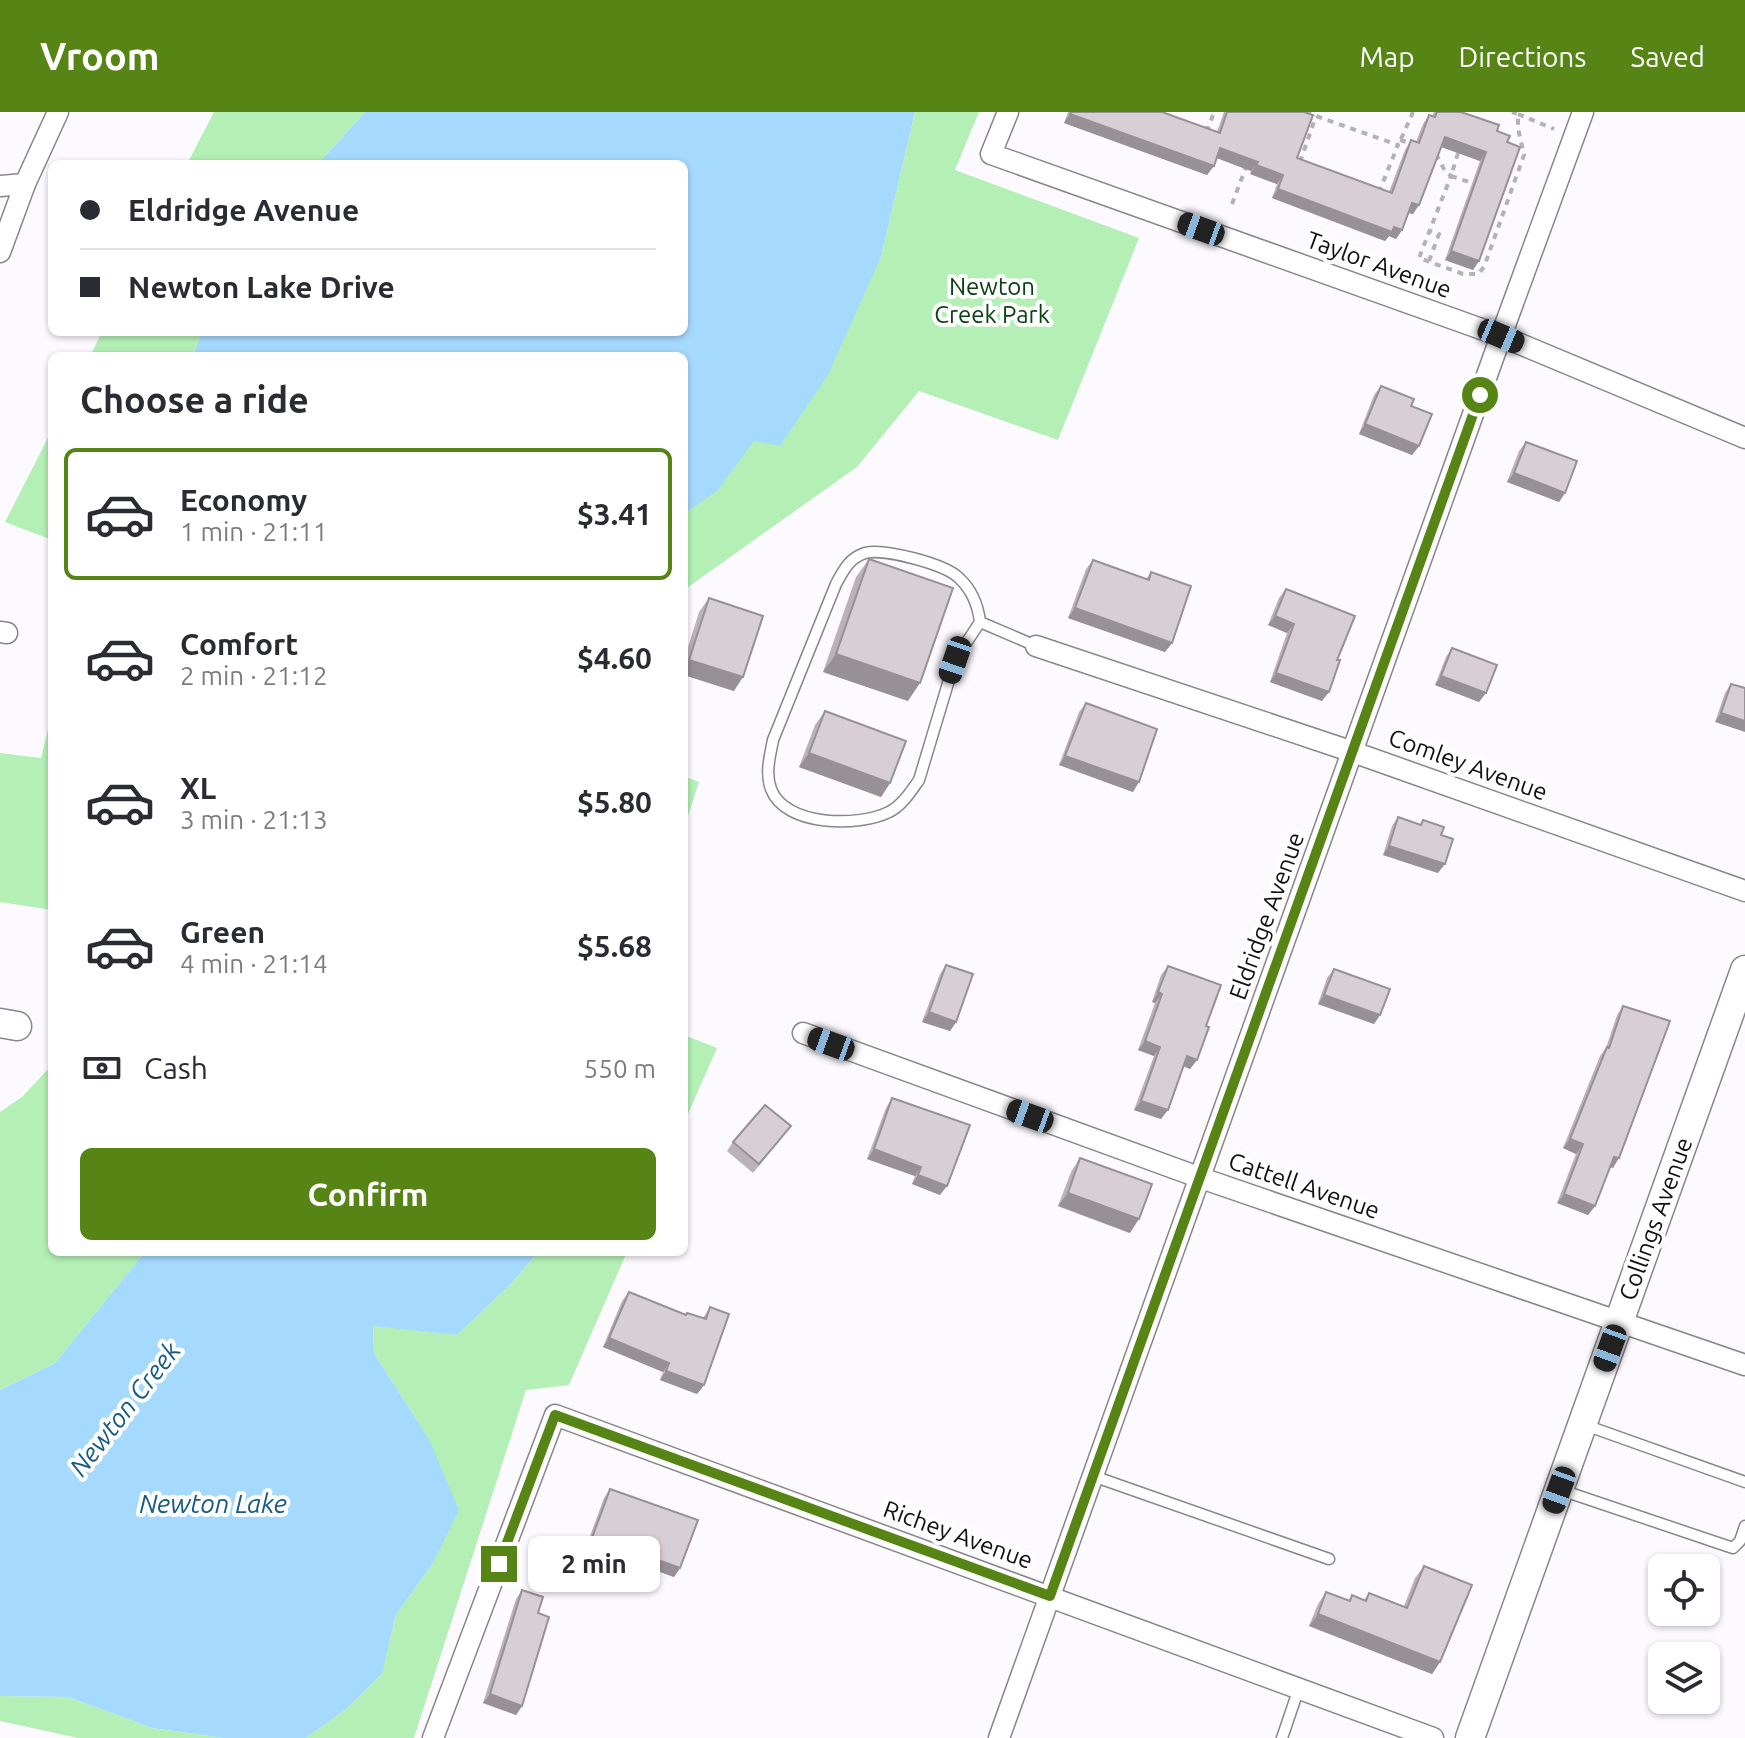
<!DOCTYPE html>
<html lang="en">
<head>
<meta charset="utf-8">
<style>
	:root { --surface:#fff; --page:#f7f7f7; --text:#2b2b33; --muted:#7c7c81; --line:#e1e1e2; --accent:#568516 }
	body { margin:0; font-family:Ubuntu,sans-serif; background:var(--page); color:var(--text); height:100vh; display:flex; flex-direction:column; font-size:30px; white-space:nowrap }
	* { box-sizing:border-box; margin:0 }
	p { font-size:26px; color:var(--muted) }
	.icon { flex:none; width:44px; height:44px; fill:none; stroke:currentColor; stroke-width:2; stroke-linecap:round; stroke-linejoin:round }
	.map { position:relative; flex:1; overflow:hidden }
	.sheet { position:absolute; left:48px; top:240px; width:640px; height:904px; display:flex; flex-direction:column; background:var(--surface); border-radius:12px; box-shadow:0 2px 6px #0004 }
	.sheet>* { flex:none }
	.banner { position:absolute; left:48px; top:48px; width:640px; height:176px; border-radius:12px; box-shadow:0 2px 6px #0004; display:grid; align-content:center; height:176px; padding:0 32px; background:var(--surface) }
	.buttons { position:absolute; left:1648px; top:1442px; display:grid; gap:16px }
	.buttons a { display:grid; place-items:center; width:72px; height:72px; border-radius:12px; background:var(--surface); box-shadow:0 2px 6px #0004; font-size:40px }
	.end { position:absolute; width:36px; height:36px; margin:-18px; border:10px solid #568516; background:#fff; box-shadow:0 0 0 4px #fff }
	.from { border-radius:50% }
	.bubble { position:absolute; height:56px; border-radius:12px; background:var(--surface); box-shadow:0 2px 6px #0004; font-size:26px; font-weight:600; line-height:56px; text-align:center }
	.car { position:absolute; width:24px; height:48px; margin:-24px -12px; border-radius:10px; box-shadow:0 0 6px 2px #0007; background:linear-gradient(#222 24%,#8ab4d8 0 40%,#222 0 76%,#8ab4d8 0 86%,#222 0) }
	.banner b { display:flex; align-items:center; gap:28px; height:76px; font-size:30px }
	.banner b+b { border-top:2px solid var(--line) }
	.banner i { width:20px; height:20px; background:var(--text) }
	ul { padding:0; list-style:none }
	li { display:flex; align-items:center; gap:24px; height:132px; margin:0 16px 12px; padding:0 16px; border:4px solid transparent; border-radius:12px }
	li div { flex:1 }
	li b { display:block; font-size:30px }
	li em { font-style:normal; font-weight:600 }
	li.selected { border-color:var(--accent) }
	li>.icon { width:72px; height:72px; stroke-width:1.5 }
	h2 { padding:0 32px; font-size:36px; line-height:96px }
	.pay { display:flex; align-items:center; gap:20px; height:88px; padding:0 32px; font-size:30px }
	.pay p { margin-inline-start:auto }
	.cta { display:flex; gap:16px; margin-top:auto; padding:16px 32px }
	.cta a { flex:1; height:92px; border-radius:12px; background:var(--accent); color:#fff; font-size:32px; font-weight:600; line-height:92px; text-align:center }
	header { display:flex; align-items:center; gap:48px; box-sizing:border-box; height:112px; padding:0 40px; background:var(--accent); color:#fff }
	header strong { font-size:38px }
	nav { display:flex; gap:44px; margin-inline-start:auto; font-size:28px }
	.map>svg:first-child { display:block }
	.green { fill:#b4f0b5 }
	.water { fill:#a6d9fe }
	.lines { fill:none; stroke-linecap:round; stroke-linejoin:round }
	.lane-casing { stroke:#89858d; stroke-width:13 }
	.street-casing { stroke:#89858d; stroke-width:23 }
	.secondary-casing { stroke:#89858d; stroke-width:31 }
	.path { stroke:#b4b1b7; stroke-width:4; stroke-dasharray:6 6; stroke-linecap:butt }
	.lane { stroke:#fff; stroke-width:10 }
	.street { stroke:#fff; stroke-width:20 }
	.secondary { stroke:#fff; stroke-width:28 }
	.wall { fill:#bab2b8 }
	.shaded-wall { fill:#979196 }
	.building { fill:#d8cfd6; stroke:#979196; stroke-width:2 }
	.route { stroke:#568516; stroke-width:10 }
	.labels { text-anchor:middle; stroke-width:8; stroke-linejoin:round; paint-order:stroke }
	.street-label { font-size:24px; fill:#100f12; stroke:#fff }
	.park-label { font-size:24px; fill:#0c4113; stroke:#fff }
	.water-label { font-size:26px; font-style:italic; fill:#185a83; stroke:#fff }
</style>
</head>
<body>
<header>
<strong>Vroom</strong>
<nav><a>Map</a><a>Directions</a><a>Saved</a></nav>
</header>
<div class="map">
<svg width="1745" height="1626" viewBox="0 0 1745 1626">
	<rect width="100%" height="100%" fill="#fcf9ff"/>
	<g class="green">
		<path d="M 214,0 L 365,0 L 318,52 L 187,52 Z"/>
		<path d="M 915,0 L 979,0 L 955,58 L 1139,126 L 1058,328 L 919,279 L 857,355 L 684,478 L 684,402 L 717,378 L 881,145 Z"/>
		<path d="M 102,220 L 202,220 L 193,244 L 90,244 Z"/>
		<path d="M 52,318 L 52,428 L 5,410 Z"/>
		<path d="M 52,601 L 52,798 L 0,790 L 0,641 L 41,646 Z"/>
		<path d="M 684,664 L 699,670 L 684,716 Z"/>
		<path d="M 684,923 L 717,936 L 684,1011 Z"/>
		<path d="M 52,953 L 52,1140 L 145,1140 L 55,1251 L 0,1278 L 0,1000 L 22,985 Z"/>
		<path d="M 538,1140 L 627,1140 L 569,1273 L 526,1278 L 414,1626 L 306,1626 L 345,1598 L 382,1562 L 396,1503 L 433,1451 L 429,1327 L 374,1241 L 373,1213 L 457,1223 L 510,1173 Z"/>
		<path d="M 0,1584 L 68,1585 L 152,1616 L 224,1626 L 78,1626 L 0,1609 Z"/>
	</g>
	<g class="water">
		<path d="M 365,0 L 915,0 L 881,145 L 828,263 L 780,334 L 754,329 L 717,379 L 684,402 L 684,244 L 193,244 L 202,220 L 684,220 L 684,52 L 318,52 Z"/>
		<path d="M 145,1140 L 538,1140 L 510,1173 L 457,1223 L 373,1214 L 374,1241 L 429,1327 L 459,1398 L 433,1451 L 396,1503 L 382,1562 L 345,1598 L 306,1626 L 224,1626 L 152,1616 L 68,1585 L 0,1584 L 0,1278 L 55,1251 Z"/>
	</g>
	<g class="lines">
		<defs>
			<g id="lane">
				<path d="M 980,510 L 955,548 L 919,668 C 911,679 902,694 889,700 C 859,715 785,715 771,677 C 765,661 770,644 773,628 L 836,472 C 843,459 849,446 865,441 C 884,436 945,452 959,466 C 972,478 978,493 980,510 L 1036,534"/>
				<path d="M 1585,1313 L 1745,1370"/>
				<path d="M 1093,1364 L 1329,1447"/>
				<path d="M 1561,1378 L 1733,1436 L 1740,1429 L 1745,1414"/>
				<path d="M 1282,1626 L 1299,1576"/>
			</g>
			<g id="street">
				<path d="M 1008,0 L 991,42 L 1501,224 L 1745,326"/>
				<path d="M 0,74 L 25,72"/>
				<path d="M 0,140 L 25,72 L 58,0"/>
				<path d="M 0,520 L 7,521"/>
				<path d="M 1036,534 L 1353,640 L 1745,779"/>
				<path d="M 803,921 L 1201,1066 L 1745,1253"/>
				<path d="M 433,1626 L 555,1303 L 1433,1626"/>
				<path d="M 999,1626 L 1501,224 L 1583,0"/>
			</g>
			<g id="secondary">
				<path d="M 0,911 L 17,914"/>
				<path d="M 1470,1626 L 1745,858"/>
			</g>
		</defs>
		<use href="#lane" class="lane-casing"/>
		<use href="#street" class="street-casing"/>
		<use href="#secondary" class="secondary-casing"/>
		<g class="path">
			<path d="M 1305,0 L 1398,33 L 1379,80"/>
			<path d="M 1518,2 L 1554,17"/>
			<path d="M 1205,16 L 1208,17 L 1214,0"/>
			<path d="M 1401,27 L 1413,0"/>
			<path d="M 1400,28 L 1413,32"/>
			<path d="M 1458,41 L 1451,64 L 1472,71"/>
			<path d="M 1436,42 L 1445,59 L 1451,64 L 1419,146 L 1463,162 L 1478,162 L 1484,155 L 1524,43 L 1518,16 L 1518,2 L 1512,0"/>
			<path d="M 1300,50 L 1316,4"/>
			<path d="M 1232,92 L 1246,55"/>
			<path d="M 1429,149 L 1439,122 L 1430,119"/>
		</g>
		<use href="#lane" class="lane"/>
		<use href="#street" class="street"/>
		<use href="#secondary" class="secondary"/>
	</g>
	<g class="wall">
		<path d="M 1068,0 L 1162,0 L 1217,20 L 1224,0 L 1304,0 L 1297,46 L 1389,80 L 1405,38 L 1411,28 L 1416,30 L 1423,12 L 1429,3 L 1432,4 L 1434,0 L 1461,0 L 1497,19 L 1507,30 L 1479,149 L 1473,158 L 1445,148 L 1480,49 L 1441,35 L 1413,102 L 1408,101 L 1402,118 L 1396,127 L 1389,124 L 1385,129 L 1272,86 L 1277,72 L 1250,62 L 1251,59 L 1217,46 L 1207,63 L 1064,11 Z"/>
		<path d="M 1381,274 L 1419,334 L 1412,343 L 1359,322 L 1374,283 Z"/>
		<path d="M 1526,330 L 1565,381 L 1559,390 L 1507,370 L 1519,339 Z"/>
		<path d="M 869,447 L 908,589 L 823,560 L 856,465 Z"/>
		<path d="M 1093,448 L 1146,467 L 1151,460 L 1172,531 L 1165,540 L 1068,506 L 1086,457 Z"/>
		<path d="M 1286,477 L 1337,548 L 1322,589 L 1270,570 L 1287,521 L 1268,513 L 1279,486 Z"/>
		<path d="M 709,486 L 734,579 L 684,563 L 684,548 L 699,500 Z"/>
		<path d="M 1452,536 L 1479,590 L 1435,573 L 1446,545 Z"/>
		<path d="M 1731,572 L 1745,576 L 1715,610 L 1725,581 Z"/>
		<path d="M 1086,591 L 1133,680 L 1059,653 L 1079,600 Z"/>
		<path d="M 825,599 L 890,671 L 881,685 L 799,655 L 815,613 Z"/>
		<path d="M 1398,705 L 1420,713 L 1423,708 L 1438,761 L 1383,743 L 1392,714 Z"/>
		<path d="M 946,853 L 956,910 L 950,919 L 922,910 L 940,862 Z"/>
		<path d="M 1168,854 L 1206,914 L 1197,948 L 1190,957 L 1183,954 L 1161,1007 L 1134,998 L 1154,944 L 1138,938 L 1155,891 L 1152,890 L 1161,863 Z"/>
		<path d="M 1334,857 L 1380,903 L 1374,912 L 1318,892 L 1327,866 Z"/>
		<path d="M 1623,894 L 1613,1056 L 1610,1055 L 1595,1094 L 1588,1103 L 1557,1091 L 1576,1042 L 1563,1036 L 1600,944 L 1606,936 L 1617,903 Z"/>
		<path d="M 892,986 L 940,1083 L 912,1072 L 915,1064 L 867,1047 L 886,996 Z"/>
		<path d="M 784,1023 L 753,1061 L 727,1039 L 733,1030 Z"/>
		<path d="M 1080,1046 L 1130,1121 L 1058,1094 L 1071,1060 Z"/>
		<path d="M 629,1180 L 685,1203 L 703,1206 L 710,1195 L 704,1273 L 697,1282 L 660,1268 L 663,1260 L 603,1235 L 622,1189 Z"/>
		<path d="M 610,1377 L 680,1456 L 674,1465 L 627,1448 L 617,1468 L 579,1454 L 604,1386 Z"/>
		<path d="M 1424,1454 L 1440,1550 L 1432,1562 L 1309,1514 L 1318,1492 L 1326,1480 L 1348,1489 L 1352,1483 L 1364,1488 L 1369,1481 L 1404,1494 L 1415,1466 Z"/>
		<path d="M 522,1478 L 522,1594 L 516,1603 L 483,1591 L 516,1487 Z"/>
	</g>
	<g class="shaded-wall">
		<path d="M 1070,2 L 1214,54 L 1207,63 L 1064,11 Z"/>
		<path d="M 1445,25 L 1486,40 L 1480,49 L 1439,34 Z"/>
		<path d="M 1220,36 L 1258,50 L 1251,59 L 1214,45 Z"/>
		<path d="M 1256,53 L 1283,63 L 1277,72 L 1250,62 Z"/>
		<path d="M 1278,77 L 1394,115 L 1402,118 L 1396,127 L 1389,124 L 1385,129 L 1272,86 Z"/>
		<path d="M 1412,91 L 1419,93 L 1413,102 L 1406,100 Z"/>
		<path d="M 1451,139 L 1479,149 L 1473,158 L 1445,148 Z"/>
		<path d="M 1365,312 L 1419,334 L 1412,343 L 1359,322 Z"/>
		<path d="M 1514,361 L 1565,381 L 1559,390 L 1507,370 Z"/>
		<path d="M 1075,496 L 1172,531 L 1165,540 L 1068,506 Z"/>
		<path d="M 1275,504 L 1294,512 L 1287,521 L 1268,513 Z"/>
		<path d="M 836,542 L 920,571 L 908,589 L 823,560 Z"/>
		<path d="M 689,548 L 743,565 L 734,579 L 684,563 L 684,555 Z"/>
		<path d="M 1276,561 L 1329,580 L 1322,589 L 1270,570 Z"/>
		<path d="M 1441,564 L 1486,581 L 1479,590 L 1435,573 Z"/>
		<path d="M 1721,601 L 1745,609 L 1745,620 L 1715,610 Z"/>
		<path d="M 809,641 L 890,671 L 881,685 L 799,655 Z"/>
		<path d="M 1065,644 L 1139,670 L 1133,680 L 1059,653 Z"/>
		<path d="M 1389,734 L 1445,752 L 1438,761 L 1383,743 Z"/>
		<path d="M 1158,880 L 1162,882 L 1155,891 L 1152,890 Z"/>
		<path d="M 1324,883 L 1380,903 L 1374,912 L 1318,892 Z"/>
		<path d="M 929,900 L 956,910 L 950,919 L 922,910 Z"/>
		<path d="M 1145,929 L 1160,935 L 1154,944 L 1138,938 Z"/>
		<path d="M 1187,944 L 1197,948 L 1190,957 L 1181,953 Z"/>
		<path d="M 1141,989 L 1168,998 L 1161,1007 L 1134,998 Z"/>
		<path d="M 1570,1027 L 1583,1032 L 1576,1042 L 1563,1036 Z"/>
		<path d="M 874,1037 L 921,1055 L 915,1064 L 867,1047 Z"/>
		<path d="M 1614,1045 L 1619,1046 L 1613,1056 L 1608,1054 Z"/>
		<path d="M 918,1063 L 947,1074 L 940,1083 L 912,1072 Z"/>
		<path d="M 1068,1081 L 1139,1107 L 1130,1121 L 1058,1094 Z"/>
		<path d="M 1564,1082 L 1595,1094 L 1588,1103 L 1557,1091 Z"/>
		<path d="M 609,1226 L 669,1251 L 663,1260 L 603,1235 Z"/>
		<path d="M 666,1259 L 704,1273 L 697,1282 L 660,1268 Z"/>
		<path d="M 631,1438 L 680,1456 L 674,1465 L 625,1447 Z"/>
		<path d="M 585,1445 L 623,1459 L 617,1468 L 579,1454 Z"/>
		<path d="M 1318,1502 L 1440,1550 L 1432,1562 L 1309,1514 Z"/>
		<path d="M 490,1582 L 522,1594 L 516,1603 L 483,1591 Z"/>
	</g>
	<g class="building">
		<path d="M 1071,0 L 1162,0 L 1220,21 L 1227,0 L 1304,0 L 1313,3 L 1297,46 L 1392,81 L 1411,28 L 1419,31 L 1429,3 L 1435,5 L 1437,0 L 1461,0 L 1499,13 L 1497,19 L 1510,24 L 1507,30 L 1520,35 L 1479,149 L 1451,139 L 1486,40 L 1445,25 L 1419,93 L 1412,91 L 1402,118 L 1394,115 L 1392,120 L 1278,77 L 1283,63 L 1256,53 L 1258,50 L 1220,36 L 1214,54 L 1070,2 Z"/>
		<path d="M 1381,274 L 1414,287 L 1411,294 L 1432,302 L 1419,334 L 1365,312 Z"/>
		<path d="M 1526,330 L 1577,349 L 1565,381 L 1514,361 Z"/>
		<path d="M 869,447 L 953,476 L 920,571 L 836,542 Z"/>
		<path d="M 1093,448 L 1149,468 L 1151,460 L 1191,474 L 1172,531 L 1075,496 Z"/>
		<path d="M 1286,477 L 1355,504 L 1337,548 L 1340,548 L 1329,580 L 1276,561 L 1294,512 L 1275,504 Z"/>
		<path d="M 709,486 L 763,504 L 743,565 L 689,548 Z"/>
		<path d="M 1452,536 L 1497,553 L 1486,581 L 1441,564 Z"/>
		<path d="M 1731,572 L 1745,576 L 1745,609 L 1721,601 Z"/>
		<path d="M 1086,591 L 1157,617 L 1139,670 L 1065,644 Z"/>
		<path d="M 825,599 L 906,629 L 890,671 L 809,641 Z"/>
		<path d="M 1398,705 L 1421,713 L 1423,708 L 1444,715 L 1441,723 L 1453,727 L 1445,752 L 1389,734 Z"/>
		<path d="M 946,853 L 973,862 L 956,910 L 929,900 Z"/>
		<path d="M 1168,854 L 1221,873 L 1206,914 L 1209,915 L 1197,948 L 1187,944 L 1168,998 L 1141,989 L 1160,935 L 1145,929 L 1162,882 L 1158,880 Z"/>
		<path d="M 1334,857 L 1390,877 L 1380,903 L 1324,883 Z"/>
		<path d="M 1623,894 L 1670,909 L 1619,1046 L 1614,1045 L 1595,1094 L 1564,1082 L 1583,1032 L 1570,1027 L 1607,935 L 1609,936 Z"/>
		<path d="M 892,986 L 970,1013 L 947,1074 L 918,1063 L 921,1055 L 874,1037 Z"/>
		<path d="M 765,993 L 791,1014 L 759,1052 L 733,1030 Z"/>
		<path d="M 1080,1046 L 1152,1072 L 1139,1107 L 1068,1081 Z"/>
		<path d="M 629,1180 L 686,1203 L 687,1201 L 706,1207 L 710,1195 L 729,1202 L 704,1273 L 666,1259 L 669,1251 L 609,1226 Z"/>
		<path d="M 610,1377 L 698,1408 L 680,1456 L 631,1438 L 623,1459 L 585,1445 Z"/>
		<path d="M 1424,1454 L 1472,1473 L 1440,1550 L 1318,1502 L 1326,1480 L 1350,1489 L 1352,1483 L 1366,1489 L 1369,1481 L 1407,1496 Z"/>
		<path d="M 522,1478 L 543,1485 L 538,1501 L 549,1505 L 522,1594 L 490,1582 Z"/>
	</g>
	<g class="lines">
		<path class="route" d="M 499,1452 L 555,1303 L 1050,1484 L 1480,283"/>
	</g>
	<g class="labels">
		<g class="street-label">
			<text transform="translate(1379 153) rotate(20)" y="8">Taylor Avenue</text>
			<text transform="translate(1468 653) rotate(20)" y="8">Comley Avenue</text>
			<text transform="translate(1267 804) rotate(-70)" y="8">Eldridge Avenue</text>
			<text transform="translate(1304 1074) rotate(19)" y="8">Cattell Avenue</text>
			<text transform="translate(1656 1107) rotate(-70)" y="8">Collings Avenue</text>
			<text transform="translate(958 1423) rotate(20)" y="8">Richey Avenue</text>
		</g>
		<g class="park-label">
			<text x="992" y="183">Newton<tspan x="992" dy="28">Creek Park</tspan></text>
		</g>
		<g class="water-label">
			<text transform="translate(125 1297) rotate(-52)" y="9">Newton Creek</text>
			<text x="213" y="1401">Newton Lake</text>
		</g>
	</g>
</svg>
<div class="buttons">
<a><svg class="icon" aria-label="locate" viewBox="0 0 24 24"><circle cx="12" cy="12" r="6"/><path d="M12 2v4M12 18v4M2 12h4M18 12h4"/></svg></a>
<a><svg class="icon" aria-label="layers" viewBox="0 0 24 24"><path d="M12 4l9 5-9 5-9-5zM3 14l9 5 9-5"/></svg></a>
</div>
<i class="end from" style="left:1480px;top:283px"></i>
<i class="end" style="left:499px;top:1452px"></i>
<div class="bubble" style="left:528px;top:1424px;width:132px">2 min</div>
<i class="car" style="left:1201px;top:117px;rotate:290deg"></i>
<i class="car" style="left:1501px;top:224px;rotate:113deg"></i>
<i class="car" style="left:955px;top:548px;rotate:199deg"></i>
<i class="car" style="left:831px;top:932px;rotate:290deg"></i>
<i class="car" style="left:1030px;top:1004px;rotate:290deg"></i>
<i class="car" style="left:1610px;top:1236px;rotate:200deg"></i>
<i class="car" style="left:1559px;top:1378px;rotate:200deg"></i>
<div class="banner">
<b><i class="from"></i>Eldridge Avenue</b>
<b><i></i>Newton Lake Drive</b>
</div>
<section class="sheet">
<h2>Choose a ride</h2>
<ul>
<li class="selected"><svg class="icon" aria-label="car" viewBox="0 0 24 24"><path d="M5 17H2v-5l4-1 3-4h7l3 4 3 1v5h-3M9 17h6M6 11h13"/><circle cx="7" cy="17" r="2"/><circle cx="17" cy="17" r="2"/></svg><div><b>Economy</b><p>1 min · 21:11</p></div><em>$3.41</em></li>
<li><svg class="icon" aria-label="car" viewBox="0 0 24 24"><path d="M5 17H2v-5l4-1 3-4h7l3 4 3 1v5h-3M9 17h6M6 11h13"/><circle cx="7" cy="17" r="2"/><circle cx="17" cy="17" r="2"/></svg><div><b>Comfort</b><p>2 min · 21:12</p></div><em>$4.60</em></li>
<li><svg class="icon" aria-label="car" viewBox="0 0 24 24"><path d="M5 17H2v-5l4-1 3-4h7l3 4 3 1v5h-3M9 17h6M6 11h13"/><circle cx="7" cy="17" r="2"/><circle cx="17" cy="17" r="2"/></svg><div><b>XL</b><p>3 min · 21:13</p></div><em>$5.80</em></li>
<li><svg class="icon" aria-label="car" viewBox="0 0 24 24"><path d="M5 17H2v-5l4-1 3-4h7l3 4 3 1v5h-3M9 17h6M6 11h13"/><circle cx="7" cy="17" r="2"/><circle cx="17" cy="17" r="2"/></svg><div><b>Green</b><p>4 min · 21:14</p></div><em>$5.68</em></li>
</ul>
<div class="pay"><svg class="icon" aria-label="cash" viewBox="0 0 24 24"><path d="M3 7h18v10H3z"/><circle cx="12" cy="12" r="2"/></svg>Cash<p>550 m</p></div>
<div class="cta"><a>Confirm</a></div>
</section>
</div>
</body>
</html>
